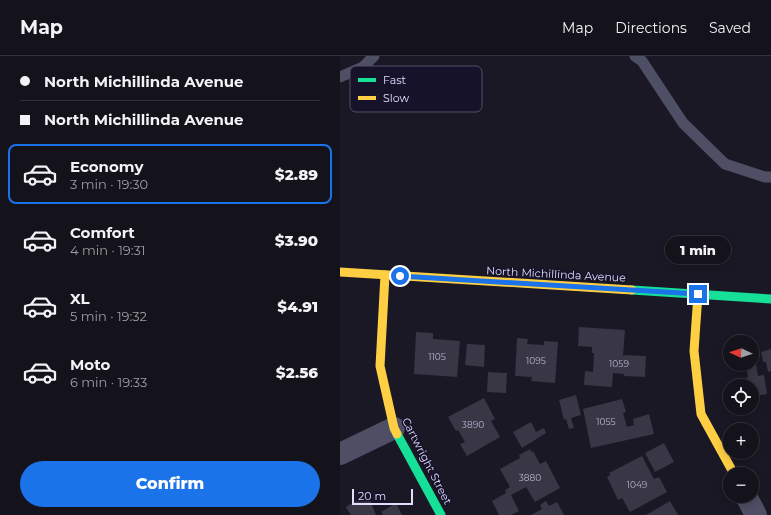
<!DOCTYPE html>
<html lang="en">
<head>
<meta charset="utf-8">
<style>
	:root { --surface:#14121b; --page:#1d1b24; --text:#f1f3f6; --muted:#9d9ea3; --line:#33323a; --accent:#1a73e8 }
	body { margin:0; font-family:Montserrat,sans-serif; background:var(--page); color:var(--text); height:100vh; display:flex; flex-direction:column; font-size:15px; white-space:nowrap }
	* { box-sizing:border-box; margin:0 }
	p { font-size:13px; color:var(--muted) }
	.icon { flex:none; width:22px; height:22px; fill:none; stroke:currentColor; stroke-width:2; stroke-linecap:round; stroke-linejoin:round }
	.map { position:relative; flex:1; overflow:hidden }
	.drawer { display:flex; flex-direction:column; background:var(--surface); width:340px }
	.drawer>* { flex:none }
	.banner { display:grid; align-content:center; height:88px; padding:0 20px; background:var(--surface) }
	.needle { width:26px; rotate:274deg }
	.controls { position:absolute; left:383px; top:279px; display:grid; gap:8px }
	.controls a { display:grid; place-items:center; width:36px; height:36px; border-radius:50%; background:var(--surface); box-shadow:0 2px 10px #0003,0 0 0 1px var(--line); font-size:20px }
	.scale { position:absolute; left:12px; bottom:10px; width:61px; box-sizing:border-box; padding-left:4px; border:2px solid #e0ddfd; border-top:0; font-size:11px; line-height:14px; white-space:nowrap; color:#e0ddfd; -webkit-text-stroke:3px #16122a; paint-order:stroke }
	.end { position:absolute; width:18px; height:18px; margin:-9px; border:5px solid #1a73e8; background:#fff; box-shadow:0 0 0 2px #fff }
	.from { border-radius:50% }
	.bubble { position:absolute; height:28px; border-radius:14px; background:var(--surface); box-shadow:0 2px 10px #0003,0 0 0 1px var(--line); font-size:13px; font-weight:800; line-height:28px; text-align:center }
	.banner b { display:flex; align-items:center; gap:14px; height:38px; font-size:15px }
	.banner b+b { border-top:1px solid var(--line) }
	.banner i { width:10px; height:10px; background:var(--text) }
	ul { padding:0; list-style:none }
	li { display:flex; align-items:center; gap:12px; height:60px; margin:0 8px 6px; padding:0 12px; border:2px solid transparent; border-radius:8px }
	li div { flex:1 }
	li b { display:block; font-size:15px }
	li em { font-style:normal; font-weight:800 }
	li.on { border-color:var(--accent) }
	li>.icon { width:36px; height:36px; stroke-width:1.5 }
	.action { display:flex; gap:8px; margin-top:auto; padding:8px 20px }
	.action a { flex:1; height:46px; border-radius:24px; background:var(--accent); color:#fff; font-size:16px; font-weight:800; line-height:46px; text-align:center }
	header { display:flex; align-items:center; gap:24px; box-sizing:border-box; height:56px; padding:0 20px; background:var(--surface); border-bottom:1px solid var(--line) }
	header strong { font-size:19px }
	nav { display:flex; gap:22px; margin-inline-start:auto; font-size:14px }
	main { display:flex; flex:1; min-height:0 }
	.map>svg:first-child { display:block }
	.building { fill:#393645 }
	.lines { fill:none; stroke-linecap:round; stroke-linejoin:round }
	.lane { stroke:#4e4e65; stroke-width:11 }
	.street { stroke:#4e4e65; stroke-width:22 }
	.fast { stroke:#16e098; stroke-width:9 }
	.slow { stroke:#ffcf43; stroke-width:9 }
	.route { stroke:#1a73e8; stroke-width:5 }
	.labels { text-anchor:middle; stroke-width:3; stroke-linejoin:round; paint-order:stroke }
	.number-label { font-size:9px; fill:#b6b3cf }
	.street-label { font-size:11px; fill:#e0ddfd; stroke:#16122a }
	.key { fill:#16122a; stroke:#534f69; stroke-width:1 }
	.key-label { font-size:11px; fill:#e0ddfd }
</style>
</head>
<body>
<header>
<strong>Map</strong>
<nav><a>Map</a><a>Directions</a><a>Saved</a></nav>
</header>
<main>
<section class="drawer">
<div class="banner">
<b><i class="from"></i>North Michillinda Avenue</b>
<b><i></i>North Michillinda Avenue</b>
</div>
<ul>
<li class="on"><svg class="icon" aria-label="car" viewBox="0 0 24 24"><path d="M5 17H2v-5l4-1 3-4h7l3 4 3 1v5h-3M9 17h6M6 11h13"/><circle cx="7" cy="17" r="2"/><circle cx="17" cy="17" r="2"/></svg><div><b>Economy</b><p>3 min · 19:30</p></div><em>$2.89</em></li>
<li><svg class="icon" aria-label="car" viewBox="0 0 24 24"><path d="M5 17H2v-5l4-1 3-4h7l3 4 3 1v5h-3M9 17h6M6 11h13"/><circle cx="7" cy="17" r="2"/><circle cx="17" cy="17" r="2"/></svg><div><b>Comfort</b><p>4 min · 19:31</p></div><em>$3.90</em></li>
<li><svg class="icon" aria-label="car" viewBox="0 0 24 24"><path d="M5 17H2v-5l4-1 3-4h7l3 4 3 1v5h-3M9 17h6M6 11h13"/><circle cx="7" cy="17" r="2"/><circle cx="17" cy="17" r="2"/></svg><div><b>XL</b><p>5 min · 19:32</p></div><em>$4.91</em></li>
<li><svg class="icon" aria-label="car" viewBox="0 0 24 24"><path d="M5 17H2v-5l4-1 3-4h7l3 4 3 1v5h-3M9 17h6M6 11h13"/><circle cx="7" cy="17" r="2"/><circle cx="17" cy="17" r="2"/></svg><div><b>Moto</b><p>6 min · 19:33</p></div><em>$2.56</em></li>
</ul>
<div class="action"><a>Confirm</a></div>
</section>
<div class="map">
<svg width="431" height="459" viewBox="0 0 431 459">
	<rect width="100%" height="100%" fill="#1a1824"/>
	<g class="building">
		<path d="M 239,271 L 285,274 L 283,300 L 285,299 L 306,300 L 305,321 L 284,320 L 284,318 L 273,317 L 272,331 L 244,329 L 245,315 L 253,316 L 254,297 L 252,297 L 252,291 L 238,290 Z"/>
		<path d="M 76,276 L 93,277 L 93,283 L 120,285 L 117,321 L 74,318 Z"/>
		<path d="M 177,282 L 188,283 L 187,288 L 204,289 L 204,285 L 218,286 L 215,327 L 191,325 L 192,321 L 175,320 Z"/>
		<path d="M 127,288 L 145,289 L 144,311 L 125,309 Z"/>
		<path d="M 431,293 L 431,315 L 428,316 L 426,306 L 423,306 L 421,296 Z"/>
		<path d="M 412,302 L 415,302 L 418,320 L 424,319 L 427,338 L 412,340 L 412,330 L 407,330 L 406,322 L 408,321 L 406,308 L 412,308 Z"/>
		<path d="M 148,316 L 167,317 L 166,337 L 147,336 Z"/>
		<path d="M 236,339 L 241,359 L 231,362 L 234,372 L 229,373 L 226,363 L 224,364 L 219,344 Z"/>
		<path d="M 144,342 L 155,363 L 151,365 L 160,381 L 127,400 L 120,388 L 125,386 L 118,374 L 116,375 L 108,361 Z"/>
		<path d="M 282,343 L 286,356 L 283,357 L 287,371 L 294,369 L 293,363 L 309,358 L 314,378 L 251,392 L 243,353 Z"/>
		<path d="M 191,366 L 196,376 L 204,372 L 206,377 L 182,392 L 173,376 Z"/>
		<path d="M 324,387 L 334,406 L 315,416 L 305,397 Z"/>
		<path d="M 190,393 L 191,396 L 193,395 L 200,408 L 206,405 L 220,432 L 195,446 L 186,431 L 171,439 L 179,455 L 171,459 L 159,459 L 152,445 L 166,437 L 165,434 L 170,431 L 160,413 L 180,402 L 179,399 Z"/>
		<path d="M 302,400 L 314,423 L 319,421 L 327,436 L 290,456 L 282,442 L 278,444 L 267,421 L 270,419 L 269,417 Z"/>
		<path d="M 26,440 L 28,443 L 29,442 L 36,459 L 11,459 L 6,452 L 7,450 Z"/>
		<path d="M 206,445 L 209,450 L 217,446 L 224,459 L 191,459 L 202,453 L 200,449 Z"/>
		<path d="M 330,445 L 338,459 L 306,459 Z"/>
		<path d="M 56,447 L 62,459 L 43,459 L 41,456 Z"/>
	</g>
	<g class="lines">
		<g class="lane">
			<path d="M 295,0 L 302,5 L 343,67 L 385,108 L 425,121 L 431,121"/>
			<path d="M 0,21 L 23,11 L 34,0"/>
		</g>
		<g class="street">
			<path d="M 0,398 L 54,372"/>
			<path d="M 406,440 L 416,459"/>
		</g>
		<g class="fast">
			<path d="M 292,234 L 431,243"/>
			<path d="M 57,378 L 101,459"/>
		</g>
		<g class="slow">
			<path d="M 0,216 L 292,234"/>
			<path d="M 45,219 L 40,310 L 54,372 L 57,378"/>
			<path d="M 358,238 L 354,295 L 361,358 L 394,418"/>
		</g>
	</g>
	<g class="lines">
		<path class="route" d="M 60,220 L 358,238"/>
	</g>
	<g class="labels">
		<g class="number-label">
			<text x="97" y="304">1105</text>
			<text x="196" y="308">1095</text>
			<text x="279" y="311">1059</text>
			<text x="266" y="369">1055</text>
			<text x="133" y="372">3890</text>
			<text x="190" y="425">3880</text>
			<text x="297" y="432">1049</text>
		</g>
		<g class="street-label">
			<text transform="translate(216 218) rotate(3)" y="4">North Michillinda Avenue</text>
			<text transform="translate(87 405) rotate(63)" y="4">Cartwright Street</text>
		</g>
	</g>
	<rect x="10" y="10" width="132" height="46" rx="6" class="key"/>
	<rect x="18" y="22" width="18" height="4" fill="#16e098"/>
	<rect x="18" y="40" width="18" height="4" fill="#ffcf43"/>
	<g class="key-label">
		<text x="43" y="28">Fast</text>
		<text x="43" y="46">Slow</text>
	</g>
</svg>
<div class="controls">
<a><svg class="needle" viewBox="-14 -14 28 28"><path d="M0-13l5 13h-10z" fill="#e53935"/><path d="M0 13l5-13h-10z" fill="#9d9ea3"/></svg></a>
<a><svg class="icon" aria-label="locate" viewBox="0 0 24 24"><circle cx="12" cy="12" r="6"/><path d="M12 2v4M12 18v4M2 12h4M18 12h4"/></svg></a>
<a>+</a>
<a>−</a>
</div>
<div class="scale">20 m</div>
<i class="end from" style="left:60px;top:220px"></i>
<i class="end" style="left:358px;top:238px"></i>
<div class="bubble" style="left:325px;top:180px;width:66px">1 min</div>
</div>
</main>
</body>
</html>
